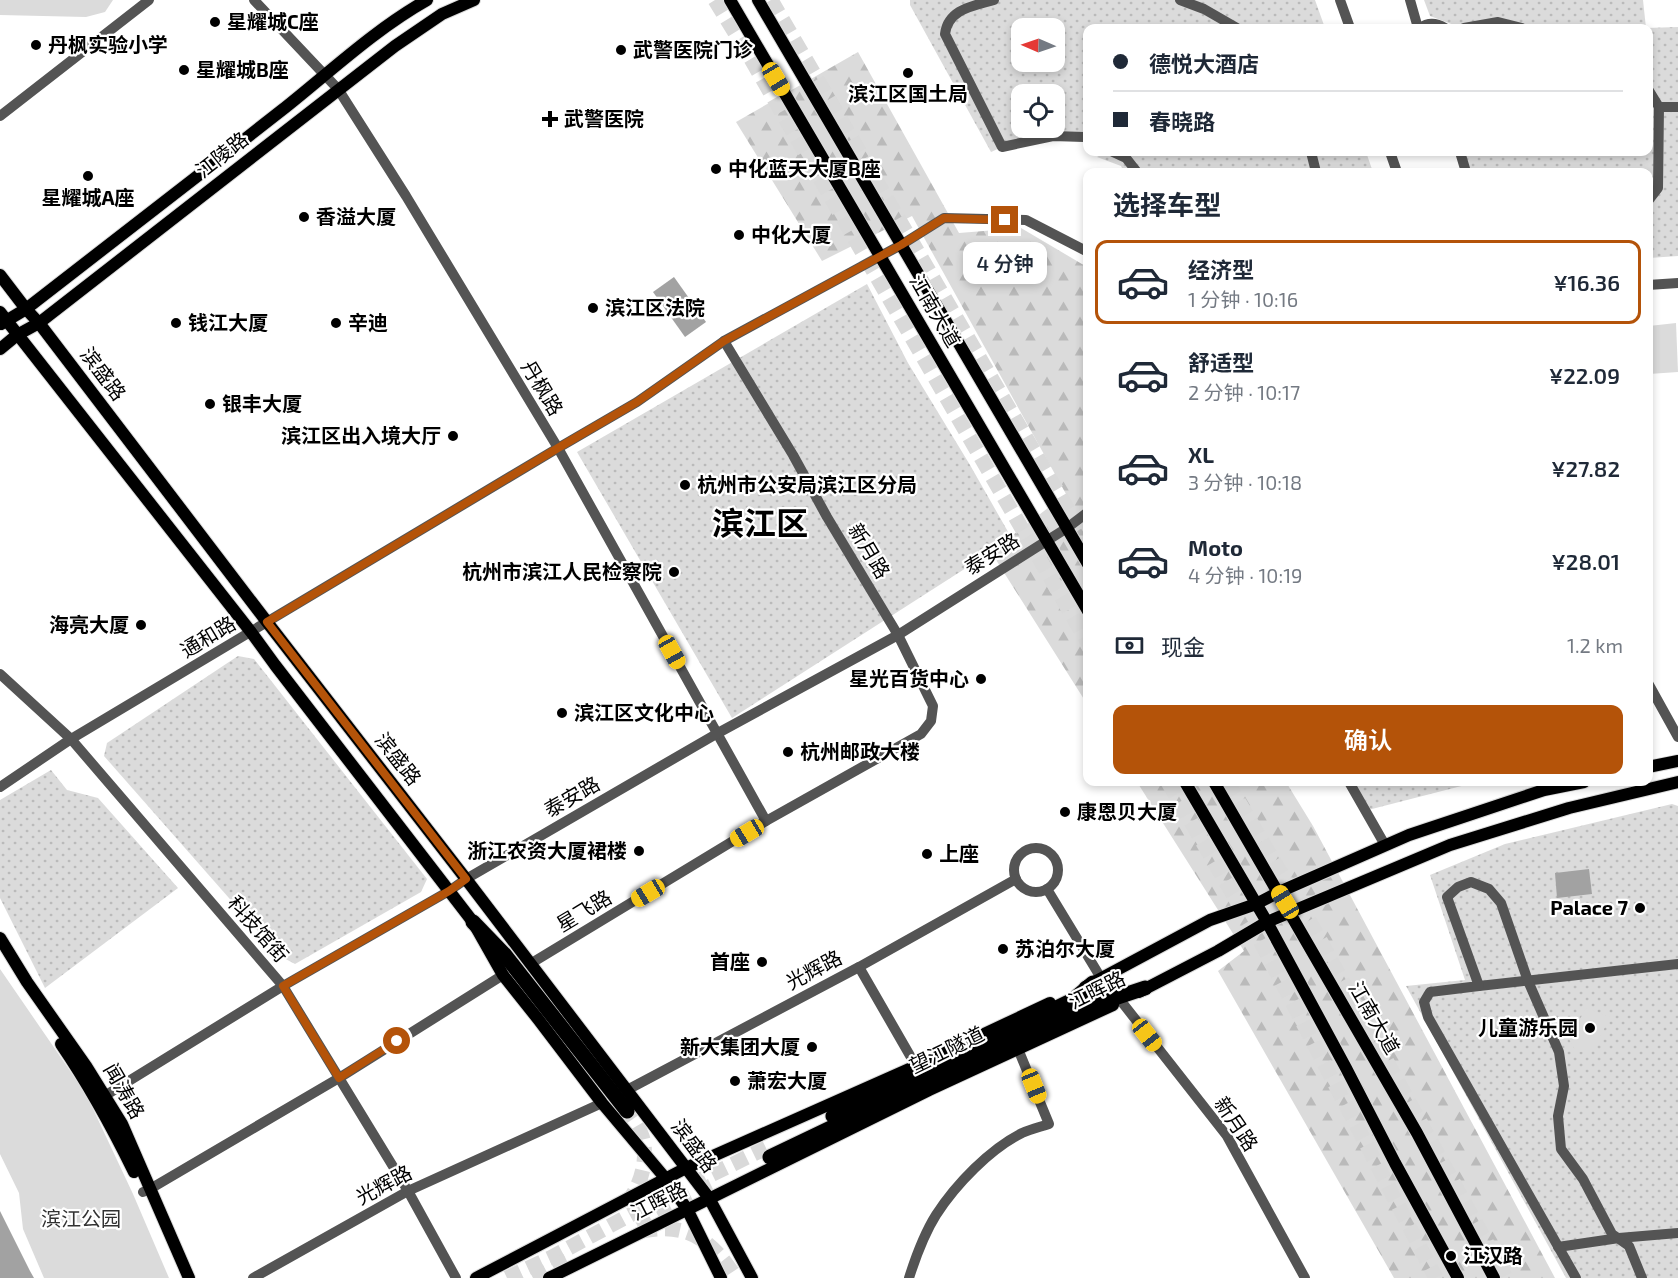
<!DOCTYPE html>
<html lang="zh">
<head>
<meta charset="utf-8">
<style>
	:root { --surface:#fff; --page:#f2f2f3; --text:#1f2937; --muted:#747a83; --line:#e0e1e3; --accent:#b45309 }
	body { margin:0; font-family:"Exo 2","Noto Sans SC",sans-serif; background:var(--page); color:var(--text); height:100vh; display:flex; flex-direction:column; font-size:22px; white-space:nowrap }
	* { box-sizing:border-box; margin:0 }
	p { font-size:20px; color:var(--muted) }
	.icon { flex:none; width:33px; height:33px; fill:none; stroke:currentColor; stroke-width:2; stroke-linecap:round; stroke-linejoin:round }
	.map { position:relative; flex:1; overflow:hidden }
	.drawer { position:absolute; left:1083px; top:168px; width:570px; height:618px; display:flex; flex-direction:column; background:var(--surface); border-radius:12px; box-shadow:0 3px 9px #0003 }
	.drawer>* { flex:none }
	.guide { position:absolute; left:1083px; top:24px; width:570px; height:132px; border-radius:12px; box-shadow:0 3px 9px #0003; display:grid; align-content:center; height:132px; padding:0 30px; background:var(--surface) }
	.needle { width:39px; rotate:272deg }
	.controls { position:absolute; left:1011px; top:18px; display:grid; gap:12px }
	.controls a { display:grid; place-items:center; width:54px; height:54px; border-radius:12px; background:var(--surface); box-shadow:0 3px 9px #0003; font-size:30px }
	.end { position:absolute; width:27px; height:27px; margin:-14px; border:8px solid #b45309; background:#fff; box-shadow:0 0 0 3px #fff }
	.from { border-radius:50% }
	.bubble { position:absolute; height:42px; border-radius:12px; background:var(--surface); box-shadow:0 3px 9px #0003; font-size:20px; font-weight:600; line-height:42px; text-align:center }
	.car { position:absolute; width:18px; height:36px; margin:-18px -9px; border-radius:8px; box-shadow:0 0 4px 2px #0007; background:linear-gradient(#f5c518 24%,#345 0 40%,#f5c518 0 76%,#345 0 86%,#f5c518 0) }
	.guide b { display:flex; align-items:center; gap:21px; height:57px; font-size:22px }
	.guide b+b { border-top:2px solid var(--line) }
	.guide i { width:15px; height:15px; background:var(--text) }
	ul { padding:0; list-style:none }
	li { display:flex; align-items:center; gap:18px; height:84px; margin:0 12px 9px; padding:0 18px; border:3px solid transparent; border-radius:12px }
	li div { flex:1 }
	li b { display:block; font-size:22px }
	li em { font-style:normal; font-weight:600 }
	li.on { border-color:var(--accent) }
	li>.icon { width:54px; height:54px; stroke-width:1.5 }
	h2 { padding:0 30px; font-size:27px; line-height:72px }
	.pay { display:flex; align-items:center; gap:15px; height:66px; padding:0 30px; font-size:22px }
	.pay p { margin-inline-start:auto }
	.primary-button { display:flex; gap:12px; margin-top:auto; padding:12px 30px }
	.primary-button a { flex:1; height:69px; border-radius:12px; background:var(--accent); color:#fff; font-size:24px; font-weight:600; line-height:69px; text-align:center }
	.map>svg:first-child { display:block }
	.grass { fill:url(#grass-dots); fill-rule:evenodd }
	.forest { fill:url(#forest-firs) }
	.green { fill:#dbdbdb }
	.water { fill:#a2a2a2 }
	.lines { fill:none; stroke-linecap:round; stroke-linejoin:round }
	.highway-tunnel { stroke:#d9d9d9; stroke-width:15; stroke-dasharray:15 8; stroke-linecap:butt }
	.major-casing { stroke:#dbdbdb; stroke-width:14 }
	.highway-casing { stroke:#dbdbdb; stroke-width:17 }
	.minor { stroke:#545454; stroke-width:10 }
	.major { stroke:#000; stroke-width:12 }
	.highway { stroke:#000; stroke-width:15 }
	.route { stroke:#b45309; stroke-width:8 }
	.poi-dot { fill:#000; stroke:#fff; stroke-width:2 }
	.labels { text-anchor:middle; stroke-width:4.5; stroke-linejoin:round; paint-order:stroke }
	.poi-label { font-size:20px; font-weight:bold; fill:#000; stroke:#fff; text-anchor:start }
	.street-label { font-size:20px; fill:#000; stroke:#fff }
	.park-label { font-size:20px; fill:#323232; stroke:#fff }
	.town-label { font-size:32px; font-weight:bold; fill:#000; stroke:#fff }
</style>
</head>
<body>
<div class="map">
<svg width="1678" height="1278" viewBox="0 0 1678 1278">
	<defs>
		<pattern id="grass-dots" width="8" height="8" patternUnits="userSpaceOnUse" patternTransform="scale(1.5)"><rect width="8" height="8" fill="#dbdbdb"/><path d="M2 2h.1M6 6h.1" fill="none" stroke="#bababa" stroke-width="1.8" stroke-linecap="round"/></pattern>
		<pattern id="forest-firs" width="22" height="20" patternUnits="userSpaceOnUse" patternTransform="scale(1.5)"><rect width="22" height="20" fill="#dbdbdb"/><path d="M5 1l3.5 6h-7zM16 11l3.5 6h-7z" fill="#bababa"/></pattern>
	</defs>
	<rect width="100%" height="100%" fill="#fff"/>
	<g class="grass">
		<path d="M 910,0 L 1315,0 L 1325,28 L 1088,28 L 1087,139 L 1084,137 L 1002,147 L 991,152 L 910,5 ZM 1022,28 L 1054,28 L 1054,62 L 1022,62 ZM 1022,94 L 1054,94 L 1054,128 L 1022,128 Z"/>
		<path d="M 1424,0 L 1643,0 L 1646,28 L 1678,27 L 1678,256 L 1649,258 L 1648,172 L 1466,172 L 1460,152 L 1648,152 L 1648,28 L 1457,28 L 1454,25 L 1430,16 Z"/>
		<path d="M 1106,152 L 1366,152 L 1373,172 L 1124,172 L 1121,166 L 1097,157 Z"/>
		<path d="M 867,284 L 908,363 L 970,465 L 1011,537 L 991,552 L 732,718 L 577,452 Z"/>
		<path d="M 238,656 L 254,659 L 427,879 L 421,892 L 295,964 L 280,956 L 104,756 L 107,743 Z"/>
		<path d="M 51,770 L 67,790 L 98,798 L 178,888 L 45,988 L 0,898 L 0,800 Z"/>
		<path d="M 1352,782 L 1477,782 L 1368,810 Z"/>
		<path d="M 1672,804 L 1678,806 L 1678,1278 L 1566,1278 L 1406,986 L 1465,980 L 1430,875 L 1505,844 Z"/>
	</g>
	<g class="forest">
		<path d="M 858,52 L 959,233 L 1021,228 L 1087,267 L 1087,704 L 991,552 L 1066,494 L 912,216 L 822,261 L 736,122 Z"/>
		<path d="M 1137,782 L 1286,782 L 1313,826 L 1555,1278 L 1394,1278 L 1218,971 L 1244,951 Z"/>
	</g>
	<g class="green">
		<path d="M 0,0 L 113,0 L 105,12 L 86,17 L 0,15 Z"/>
		<path d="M 1676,323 L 1678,372 L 1649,374 L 1649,326 Z"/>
		<path d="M 0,969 L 86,1094 L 133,1194 L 169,1278 L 44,1278 L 23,1229 L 19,1193 L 0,1154 Z"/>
		<path d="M 1586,1008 L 1610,1017 L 1593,1051 L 1576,1052 L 1569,1039 Z"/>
	</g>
	<g class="water">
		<path d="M 674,277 L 706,322 L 685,337 L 653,292 Z"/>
		<path d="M 1589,869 L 1592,894 L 1557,898 L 1555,873 Z"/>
		<path d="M 0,1211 L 30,1271 L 34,1278 L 0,1278 Z"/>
	</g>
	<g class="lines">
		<g class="highway-tunnel">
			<path d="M 715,0 L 751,59 L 1088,643"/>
			<path d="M 771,0 L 1088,544"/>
			<path d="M 1168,782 L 1264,948 L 1436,1278"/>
			<path d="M 1227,782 L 1310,922 L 1506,1278"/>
			<path d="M 626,1204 C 641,1187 649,1158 642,1136 C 639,1127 633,1119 627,1111"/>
			<path d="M 636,1223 L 715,1184"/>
			<path d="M 642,1231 C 688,1222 712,1240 736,1278"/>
			<path d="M 507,1278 L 550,1258 L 643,1208 L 766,1148"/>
			<path d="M 533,1278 L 571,1258"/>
		</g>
		<defs>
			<g id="major">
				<path d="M 730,0 L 1088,611"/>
				<path d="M 758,0 L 1088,564"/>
				<path d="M 0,275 L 26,309 L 39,323 L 267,622 L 466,879 L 709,1198 L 752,1278"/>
				<path d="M 0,312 L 251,632 L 275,665 L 473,922 L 503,975 L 538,1019 L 602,1103 L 666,1179 L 687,1209 L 721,1278"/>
				<path d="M 1,324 L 26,309 C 111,243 197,177 282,110 C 330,72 374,30 427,0"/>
				<path d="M 0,349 L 17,335 L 39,323 L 395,46 L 442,14 L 474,0"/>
				<path d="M 1648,767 L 1678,761"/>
				<path d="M 1185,782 L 1267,922 L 1346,1068 L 1395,1163 L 1458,1278"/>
				<path d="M 1214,782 L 1417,1133 L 1494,1278"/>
				<path d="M 0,938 L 27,982 L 86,1066 L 122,1124 L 189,1278"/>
				<path d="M 1085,987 L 1210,920 L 1256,904 L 1279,892 L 1409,835 L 1544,790 L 1584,782"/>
				<path d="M 1139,992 L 1218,951 L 1267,922 L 1450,845 L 1569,808 L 1678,782"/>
				<path d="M 61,1044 C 89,1085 112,1127 134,1172"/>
				<path d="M 476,1278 L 686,1168 L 916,1066 L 1050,1003"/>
				<path d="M 549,1278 L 929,1090 L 1113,1005"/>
			</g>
			<g id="highway">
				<path d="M 473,922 L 505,955 L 627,1111"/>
				<path d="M 833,1116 L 1073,1000 L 1093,983"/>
				<path d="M 770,1157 L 1076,1011 L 1145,988"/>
			</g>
		</defs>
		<use href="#major" class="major-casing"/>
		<use href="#highway" class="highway-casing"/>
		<g class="minor">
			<path d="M 254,0 L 338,89 L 406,196 L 558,448 L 766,821"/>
			<path d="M 994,0 C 973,6 948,9 945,34 L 1002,147 L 1053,136 L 1084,137 L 1088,139"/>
			<path d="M 1180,0 L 1204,9 L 1237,28"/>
			<path d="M 1340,0 L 1350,28"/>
			<path d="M 1410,0 L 1418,28"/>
			<path d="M 1420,28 C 1428,22 1437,23 1445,28"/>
			<path d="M 1464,28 L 1498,22 L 1522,28"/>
			<path d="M 1648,89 L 1659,107 L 1658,188 L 1648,201"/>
			<path d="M 1659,107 L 1678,107"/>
			<path d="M 0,116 L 149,0"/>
			<path d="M 1113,152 L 1126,158 L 1137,172"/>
			<path d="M 1311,152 L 1316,172"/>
			<path d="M 1390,152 L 1397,172"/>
			<path d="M 1460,152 L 1466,172"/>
			<path d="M 1648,285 L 1678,283"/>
			<path d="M 0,674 L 71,739 L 283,986 L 408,1191 L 456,1278"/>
			<path d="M 1648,683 L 1678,737"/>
			<path d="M 1349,782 L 1385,845"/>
			<path d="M 0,787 L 71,739 L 558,448 L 637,402 L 724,341 L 901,245 L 944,218 L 1026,220 L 1088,252"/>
			<circle cx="1036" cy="870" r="22"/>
			<path d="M 1047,889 L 1101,978"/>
			<path d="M 530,964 L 766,821 L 921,734 L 931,721 L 933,706 L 898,635 L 827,517 L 793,455 L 724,341"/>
			<path d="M 859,967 L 916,1066"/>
			<path d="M 1479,986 L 1678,964"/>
			<path d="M 1121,1001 L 1227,1136 L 1305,1278"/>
			<path d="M 627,1090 L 859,967 L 1016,879"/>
			<path d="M 98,1100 L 283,986 L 449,891 L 466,879 L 718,733 L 898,635 L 1067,528 L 1088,512"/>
			<path d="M 143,1192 L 150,1189 L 339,1078 L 503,975"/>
			<path d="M 1558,1247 L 1619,1238 L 1678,1233"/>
			<path d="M 253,1278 L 408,1191 L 602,1103"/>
			<path d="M 909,1278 C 916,1256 924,1234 936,1215 C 956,1184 990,1149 1022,1133 C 1031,1129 1040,1127 1049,1124 L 1018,1049"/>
			<path d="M 1576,1278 L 1428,1017 L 1424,1002 L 1430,992 L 1479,986 L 1447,897 L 1458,887 L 1471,882 L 1489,889 L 1501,903 L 1528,981 L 1559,1052 L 1564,1086 L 1558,1116 L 1561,1149 L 1583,1179 L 1612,1234 L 1629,1246 L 1642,1278"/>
		</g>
		<use href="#major" class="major"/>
		<use href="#highway" class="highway"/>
	</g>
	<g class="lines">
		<path class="route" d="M 397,1041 L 339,1078 L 283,986 L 449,891 L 466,879 L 267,622 L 558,448 L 637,402 L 724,341 L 901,245 L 944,218 L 1005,220"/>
	</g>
	<g class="poi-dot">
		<circle cx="215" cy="22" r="6"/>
		<circle cx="36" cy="45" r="6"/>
		<circle cx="621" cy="50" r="6"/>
		<circle cx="184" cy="70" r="6"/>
		<circle cx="908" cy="73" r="6"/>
		<path d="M547 110h6v6h6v6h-6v6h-6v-6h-6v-6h6z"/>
		<circle cx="716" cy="169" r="6"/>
		<circle cx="88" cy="176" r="6"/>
		<circle cx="304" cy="217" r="6"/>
		<circle cx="739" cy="235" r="6"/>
		<circle cx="593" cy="308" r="6"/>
		<circle cx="176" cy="323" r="6"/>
		<circle cx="336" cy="323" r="6"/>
		<circle cx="210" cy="404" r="6"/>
		<circle cx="453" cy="436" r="6"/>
		<circle cx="685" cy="485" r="6"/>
		<circle cx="674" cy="572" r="6"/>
		<circle cx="141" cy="625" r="6"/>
		<circle cx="981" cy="679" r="6"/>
		<circle cx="562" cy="713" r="6"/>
		<circle cx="788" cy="752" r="6"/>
		<circle cx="1065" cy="812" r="6"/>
		<circle cx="639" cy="851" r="6"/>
		<circle cx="927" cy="854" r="6"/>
		<circle cx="1640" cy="908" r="6"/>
		<circle cx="1003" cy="949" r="6"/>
		<circle cx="762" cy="962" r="6"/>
		<circle cx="1590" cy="1028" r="6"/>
		<circle cx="812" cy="1047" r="6"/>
		<circle cx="735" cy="1081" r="6"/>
		<circle cx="1451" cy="1256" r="6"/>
	</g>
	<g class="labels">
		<g class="poi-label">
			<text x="227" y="29">星耀城C座</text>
			<text x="48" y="52">丹枫实验小学</text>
			<text x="633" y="57">武警医院门诊</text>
			<text x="196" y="77">星耀城B座</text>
			<text x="908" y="101" text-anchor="middle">滨江区国土局</text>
			<text x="564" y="126">武警医院</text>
			<text x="728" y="176">中化蓝天大厦B座</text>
			<text x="88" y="205" text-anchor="middle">星耀城A座</text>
			<text x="316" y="224">香溢大厦</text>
			<text x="751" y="242">中化大厦</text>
			<text x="605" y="315">滨江区法院</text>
			<text x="188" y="330">钱江大厦</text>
			<text x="348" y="330">辛迪</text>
			<text x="222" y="411">银丰大厦</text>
			<text x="441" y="443" text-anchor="end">滨江区出入境大厅</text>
			<text x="697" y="492">杭州市公安局滨江区分局</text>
			<text x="662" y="579" text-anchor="end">杭州市滨江人民检察院</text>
			<text x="129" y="632" text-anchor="end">海亮大厦</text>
			<text x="969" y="686" text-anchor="end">星光百货中心</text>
			<text x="574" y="720">滨江区文化中心</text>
			<text x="800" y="759">杭州邮政大楼</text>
			<text x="1077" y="819">康恩贝大厦</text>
			<text x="627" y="858" text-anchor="end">浙江农资大厦裙楼</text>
			<text x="939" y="861">上座</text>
			<text x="1628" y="915" text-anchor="end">Palace 7</text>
			<text x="1015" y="956">苏泊尔大厦</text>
			<text x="750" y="969" text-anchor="end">首座</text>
			<text x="1578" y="1035" text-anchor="end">儿童游乐园</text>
			<text x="800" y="1054" text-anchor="end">新大集团大厦</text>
			<text x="747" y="1088">萧宏大厦</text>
			<text x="1463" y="1263">江汉路</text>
		</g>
		<g class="street-label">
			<text transform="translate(222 155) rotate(-38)" y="7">江陵路</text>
			<text transform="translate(935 311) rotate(60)" y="7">江南大道</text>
			<text transform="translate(103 374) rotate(53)" y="7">滨盛路</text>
			<text transform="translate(542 388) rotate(59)" y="7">丹枫路</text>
			<text transform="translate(869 551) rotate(59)" y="7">新月路</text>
			<text transform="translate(992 554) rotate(-32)" y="7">泰安路</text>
			<text transform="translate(208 637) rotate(-31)" y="7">通和路</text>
			<text transform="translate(398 759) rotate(52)" y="7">滨盛路</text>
			<text transform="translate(572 797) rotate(-30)" y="7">泰安路</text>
			<text transform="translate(584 911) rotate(-31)" y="7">星飞路</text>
			<text transform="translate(258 929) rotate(49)" y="7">科技馆街</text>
			<text transform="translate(814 970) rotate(-28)" y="7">光辉路</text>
			<text transform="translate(1097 990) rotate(-26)" y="7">江晖路</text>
			<text transform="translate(1374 1018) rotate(60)" y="7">江南大道</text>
			<text transform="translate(947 1050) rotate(-26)" y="7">望江隧道</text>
			<text transform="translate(124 1091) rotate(60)" y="7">闻涛路</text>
			<text transform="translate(1236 1124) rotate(56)" y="7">新月路</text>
			<text transform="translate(694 1146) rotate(53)" y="7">滨盛路</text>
			<text transform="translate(384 1185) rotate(-28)" y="7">光辉路</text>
			<text transform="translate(659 1201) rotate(-27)" y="7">江晖路</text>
		</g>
		<g class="park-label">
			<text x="81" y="1226">滨江公园</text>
		</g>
		<g class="town-label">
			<text x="760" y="535">滨江区</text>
		</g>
	</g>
</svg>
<div class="controls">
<a><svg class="needle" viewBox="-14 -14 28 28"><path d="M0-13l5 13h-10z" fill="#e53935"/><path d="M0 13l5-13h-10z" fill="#747a83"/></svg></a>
<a><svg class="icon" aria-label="locate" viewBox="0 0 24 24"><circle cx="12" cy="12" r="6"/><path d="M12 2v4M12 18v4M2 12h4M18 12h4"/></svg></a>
</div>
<i class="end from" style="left:397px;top:1041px"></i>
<i class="end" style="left:1005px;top:220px"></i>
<div class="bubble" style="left:963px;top:242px;width:84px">4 分钟</div>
<i class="car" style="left:776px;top:79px;rotate:149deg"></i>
<i class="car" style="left:672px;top:652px;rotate:151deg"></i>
<i class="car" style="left:747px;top:833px;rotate:239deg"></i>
<i class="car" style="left:648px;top:893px;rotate:239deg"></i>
<i class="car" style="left:1285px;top:902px;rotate:329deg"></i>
<i class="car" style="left:1147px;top:1035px;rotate:142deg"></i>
<i class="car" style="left:1034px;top:1086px;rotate:158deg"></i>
<div class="guide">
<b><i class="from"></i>德悦大酒店</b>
<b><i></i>春晓路</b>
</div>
<section class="drawer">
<h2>选择车型</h2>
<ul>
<li class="on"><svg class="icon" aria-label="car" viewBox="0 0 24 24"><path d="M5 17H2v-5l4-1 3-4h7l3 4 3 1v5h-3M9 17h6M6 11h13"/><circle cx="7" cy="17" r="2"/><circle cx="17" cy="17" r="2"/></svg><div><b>经济型</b><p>1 分钟 · 10:16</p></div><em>¥16.36</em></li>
<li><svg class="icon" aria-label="car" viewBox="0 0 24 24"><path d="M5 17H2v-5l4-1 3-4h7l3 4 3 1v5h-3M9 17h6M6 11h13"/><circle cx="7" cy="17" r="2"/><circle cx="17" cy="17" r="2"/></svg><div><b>舒适型</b><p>2 分钟 · 10:17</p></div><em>¥22.09</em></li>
<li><svg class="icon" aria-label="car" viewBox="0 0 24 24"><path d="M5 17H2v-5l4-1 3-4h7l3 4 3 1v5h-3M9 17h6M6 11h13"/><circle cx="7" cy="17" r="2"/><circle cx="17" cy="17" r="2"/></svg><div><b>XL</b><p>3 分钟 · 10:18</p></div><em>¥27.82</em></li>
<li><svg class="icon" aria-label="car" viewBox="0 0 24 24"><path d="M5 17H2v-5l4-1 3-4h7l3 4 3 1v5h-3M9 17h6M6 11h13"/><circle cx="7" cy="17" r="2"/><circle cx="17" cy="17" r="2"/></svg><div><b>Moto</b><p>4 分钟 · 10:19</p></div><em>¥28.01</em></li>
</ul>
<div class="pay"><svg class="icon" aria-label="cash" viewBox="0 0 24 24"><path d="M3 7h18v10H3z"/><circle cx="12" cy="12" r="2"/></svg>现金<p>1.2 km</p></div>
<div class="primary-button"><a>确认</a></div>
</section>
</div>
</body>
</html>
